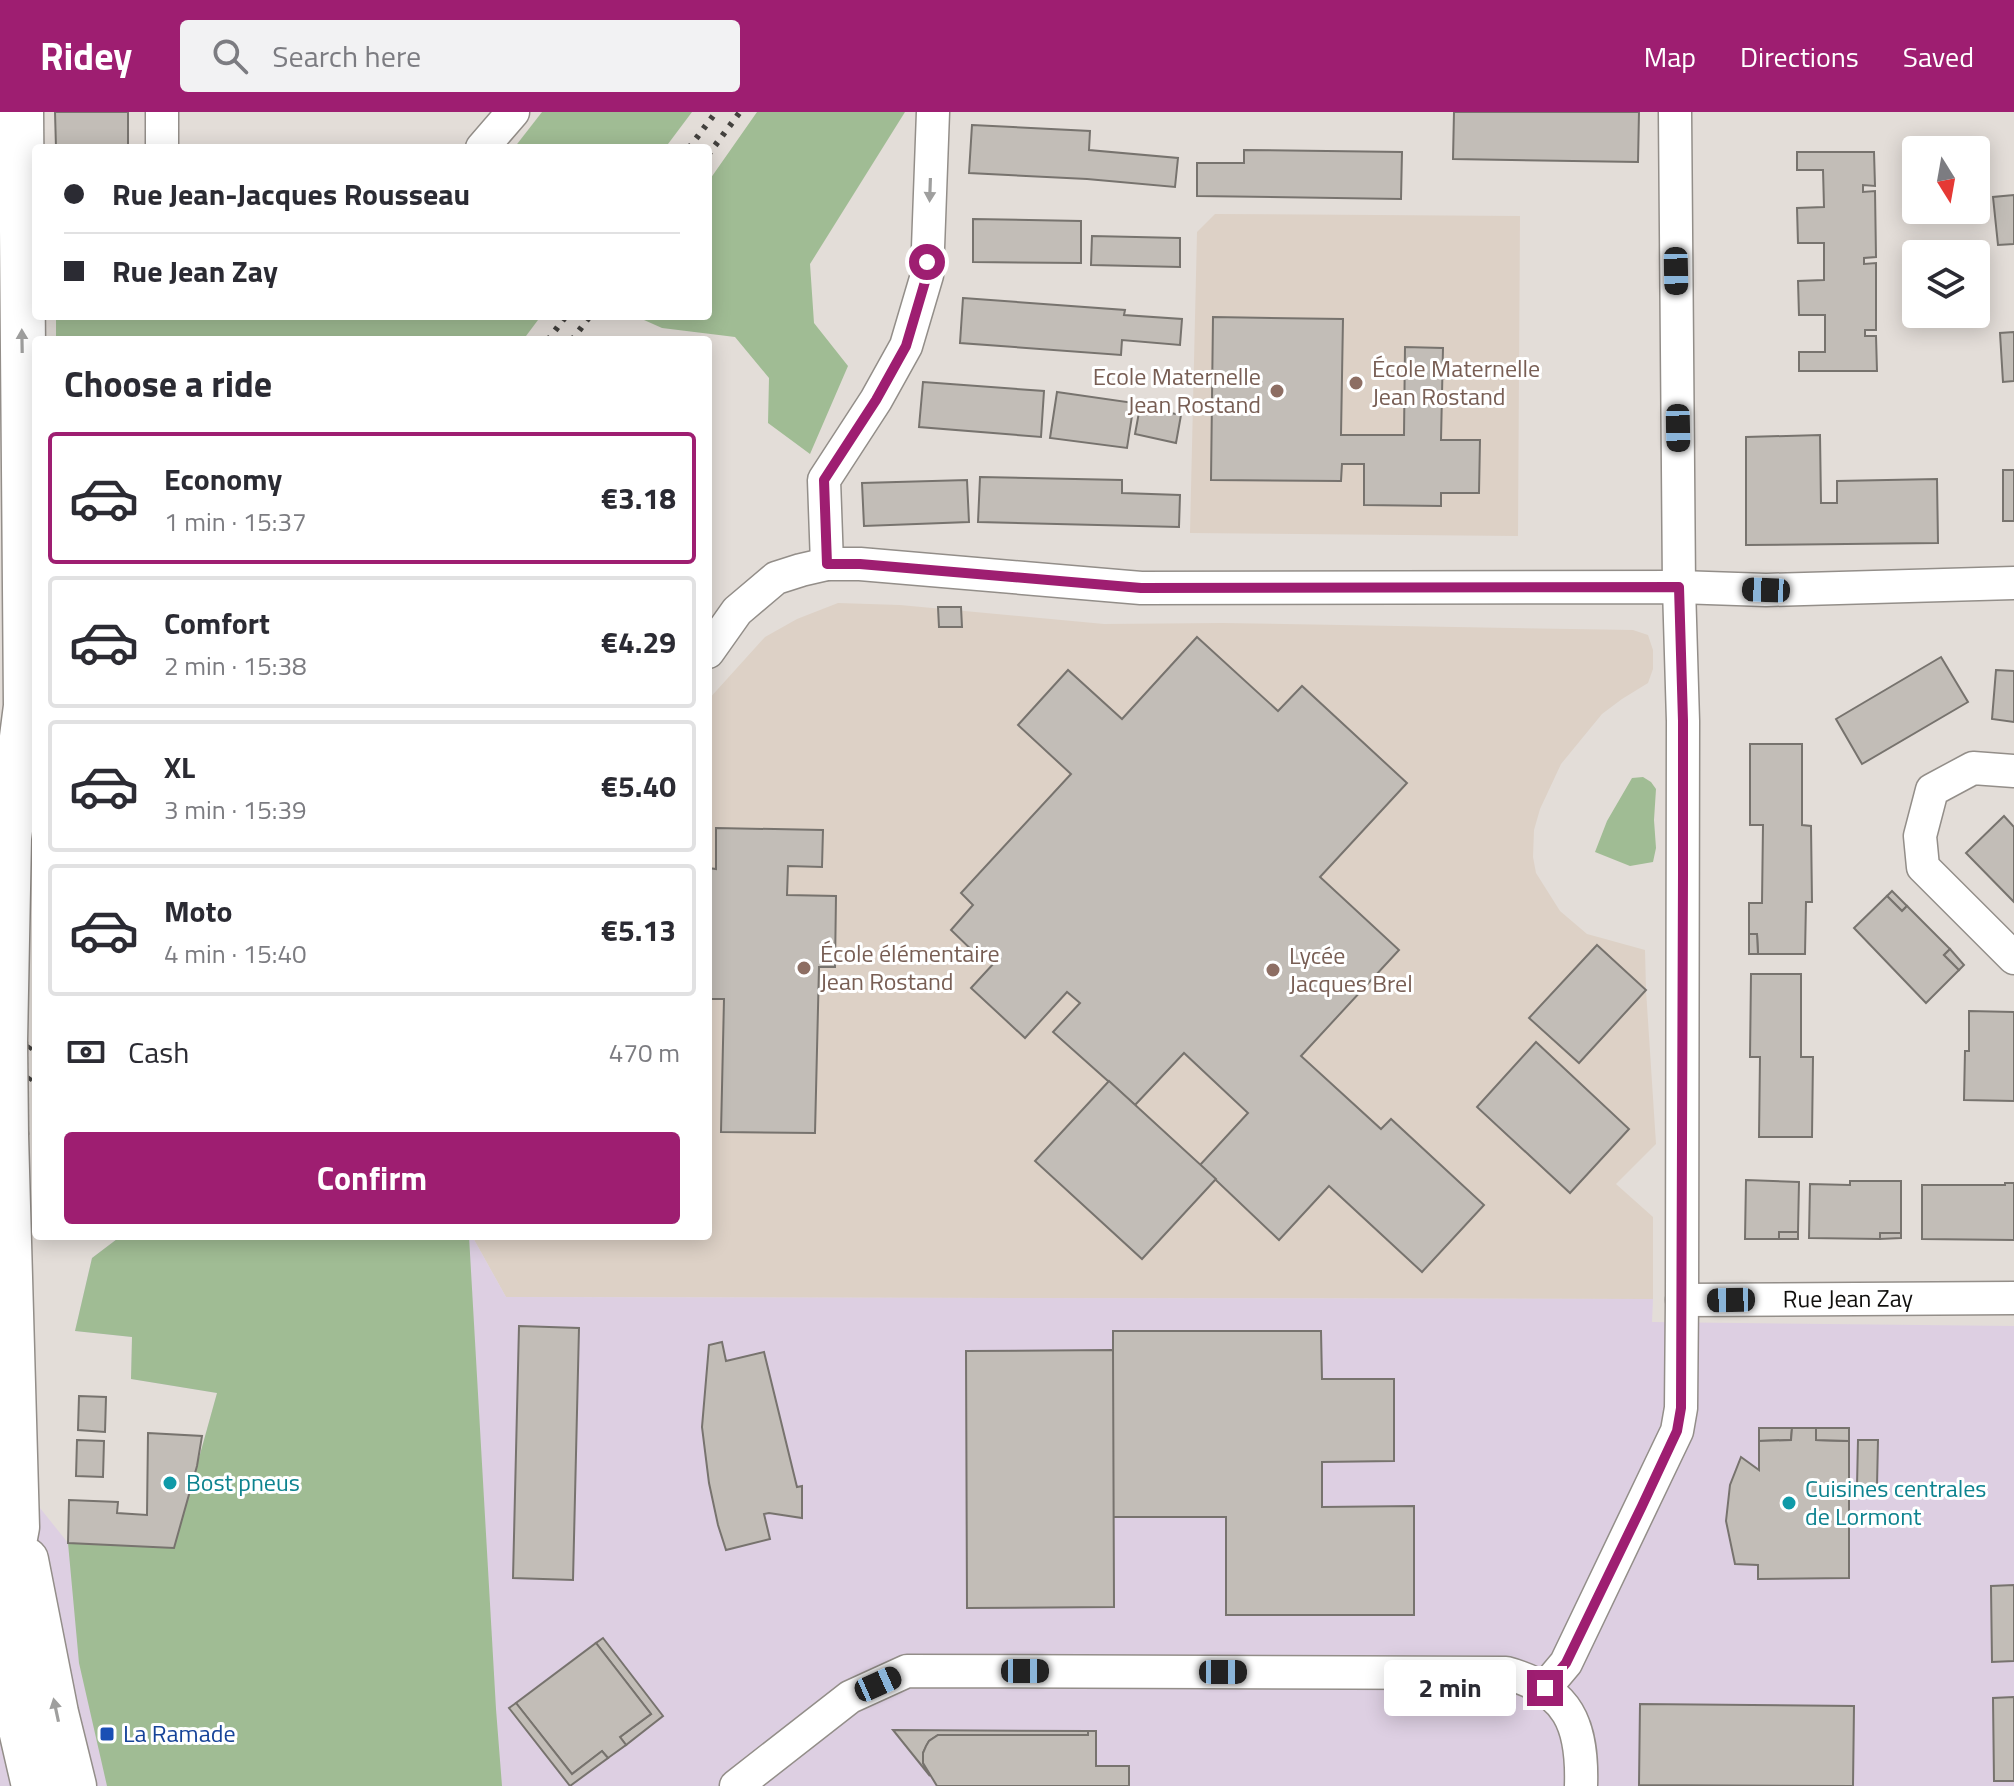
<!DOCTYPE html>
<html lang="en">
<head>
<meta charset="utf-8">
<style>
	:root { --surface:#fff; --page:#f2f2f3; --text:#2b2b33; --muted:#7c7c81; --line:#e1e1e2; --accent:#9e1e71 }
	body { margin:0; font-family:"Titillium Web",sans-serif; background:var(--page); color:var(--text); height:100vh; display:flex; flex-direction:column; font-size:30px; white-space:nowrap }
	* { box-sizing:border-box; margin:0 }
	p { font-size:26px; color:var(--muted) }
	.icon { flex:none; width:44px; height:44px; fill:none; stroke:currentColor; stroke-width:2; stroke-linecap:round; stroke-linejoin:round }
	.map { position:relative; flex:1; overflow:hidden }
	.sheet { position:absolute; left:32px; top:224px; width:680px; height:904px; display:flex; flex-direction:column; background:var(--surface); border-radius:8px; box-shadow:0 4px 20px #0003 }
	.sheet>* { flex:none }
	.banner { position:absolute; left:32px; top:32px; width:680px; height:176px; border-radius:8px; box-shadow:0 4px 20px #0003; display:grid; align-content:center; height:176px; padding:0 32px; background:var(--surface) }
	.needle { width:52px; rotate:169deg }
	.buttons { position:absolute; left:1902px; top:24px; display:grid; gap:16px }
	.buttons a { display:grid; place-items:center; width:88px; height:88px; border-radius:8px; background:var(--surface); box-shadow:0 4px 20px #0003; font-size:40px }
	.end { position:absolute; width:36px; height:36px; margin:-18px; border:10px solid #9e1e71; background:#fff; box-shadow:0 0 0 4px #fff }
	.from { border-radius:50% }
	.bubble { position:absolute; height:56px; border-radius:8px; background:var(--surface); box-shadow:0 4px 20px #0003; font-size:26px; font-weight:700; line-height:56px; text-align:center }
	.car { position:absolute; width:24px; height:48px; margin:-24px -12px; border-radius:10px; box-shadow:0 0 6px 2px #0007; background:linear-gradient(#222 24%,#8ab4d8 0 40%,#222 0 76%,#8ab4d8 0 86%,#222 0) }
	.banner b { display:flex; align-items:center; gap:28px; height:76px; font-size:30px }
	.banner b+b { border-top:2px solid var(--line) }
	.banner i { width:20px; height:20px; background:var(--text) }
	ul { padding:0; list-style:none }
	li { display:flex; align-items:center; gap:24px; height:132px; margin:0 16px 12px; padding:0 16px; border:4px solid var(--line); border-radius:8px }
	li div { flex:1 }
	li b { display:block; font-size:30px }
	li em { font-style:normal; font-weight:700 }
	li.current { border-color:var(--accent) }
	li>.icon { width:72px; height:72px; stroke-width:1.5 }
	h2 { padding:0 32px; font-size:36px; line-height:96px }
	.pay { display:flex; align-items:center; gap:20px; height:88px; padding:0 32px; font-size:30px }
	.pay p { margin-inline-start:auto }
	.cta { display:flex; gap:16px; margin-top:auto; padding:16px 32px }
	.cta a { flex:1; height:92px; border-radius:8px; background:var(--accent); color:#fff; font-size:32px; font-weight:700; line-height:92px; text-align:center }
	header { display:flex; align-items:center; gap:48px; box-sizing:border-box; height:112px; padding:0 40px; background:var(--accent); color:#fff }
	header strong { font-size:38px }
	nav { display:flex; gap:44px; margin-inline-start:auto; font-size:28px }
	.search { width:560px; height:72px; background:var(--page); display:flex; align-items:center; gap:20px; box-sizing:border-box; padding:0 28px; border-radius:8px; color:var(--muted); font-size:30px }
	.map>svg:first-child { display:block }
	.built { fill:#ddd1c6 }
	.industrial { fill:#ddcfe2 }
	.green { fill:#a0bc94 }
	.building { fill:#c2bdb7; stroke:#77736e; stroke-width:2 }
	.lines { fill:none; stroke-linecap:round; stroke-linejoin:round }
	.minor-casing { stroke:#938e89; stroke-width:35 }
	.secondary-casing { stroke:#938e89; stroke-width:47 }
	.minor { stroke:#fff; stroke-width:32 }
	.secondary { stroke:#fff; stroke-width:44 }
	.rail { stroke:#43413e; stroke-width:6; stroke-dasharray:4 8; stroke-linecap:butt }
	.secondary-bridge-casing { stroke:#938e89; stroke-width:47; stroke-linecap:butt }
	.secondary-bridge { stroke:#fff; stroke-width:44 }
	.oneway { fill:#9f9f9e }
	.route { stroke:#9e1e71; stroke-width:10 }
	.education-dot { fill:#8d6e63; stroke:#fff; stroke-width:3 }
	.culture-dot { fill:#0f9aa8; stroke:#fff; stroke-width:3 }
	.transit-dot { fill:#1a4fb4; stroke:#fff; stroke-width:3 }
	.labels { text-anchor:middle; stroke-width:6; stroke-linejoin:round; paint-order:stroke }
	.education-label { font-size:24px; fill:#785e54; stroke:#fff; text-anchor:start }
	.street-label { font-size:24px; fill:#100f0d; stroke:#fff }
	.culture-label { font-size:24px; fill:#0d838f; stroke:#fff; text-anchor:start }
	.transit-label { font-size:24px; fill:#164399; stroke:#fff; text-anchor:start }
</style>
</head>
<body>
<header>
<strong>Ridey</strong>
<div class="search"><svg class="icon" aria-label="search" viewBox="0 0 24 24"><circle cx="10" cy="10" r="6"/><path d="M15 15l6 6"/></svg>Search here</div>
<nav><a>Map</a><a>Directions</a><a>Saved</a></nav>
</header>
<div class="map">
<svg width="2014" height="1674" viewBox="0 0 2014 1674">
	<rect width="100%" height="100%" fill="#e3ddd8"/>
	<g class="built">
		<path d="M 1215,102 L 1520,104 L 1518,424 L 1190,421 L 1197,120 Z"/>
		<path d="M 838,491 L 900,493 L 1104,512 L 1222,511 L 1633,518 L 1648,523 L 1653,538 L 1653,557 L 1648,571 L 1622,587 L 1602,602 L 1561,652 L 1540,697 L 1534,718 L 1533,745 L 1536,761 L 1560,799 L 1587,822 L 1645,838 L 1646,878 L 1656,1032 L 1616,1072 L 1653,1105 L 1653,1187 L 506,1185 L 472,1124 L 708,1124 L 708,588 L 765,525 L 797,507 Z"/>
	</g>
	<path class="industrial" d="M 121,1124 L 472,1124 L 506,1185 L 1653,1187 L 1652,1210 L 2014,1214 L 2014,1674 L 0,1674 L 0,1346 L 68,1431 L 174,1436 L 217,1281 L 131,1267 L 132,1225 L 75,1219 L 92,1146 Z"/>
	<g class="green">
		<path d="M 542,0 L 692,0 L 665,36 L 514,36 Z"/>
		<path d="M 757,0 L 905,0 L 810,152 L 814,211 L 848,254 L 810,342 L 768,311 L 769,266 L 735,225 L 662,216 L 635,204 L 708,204 L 708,70 Z"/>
		<path d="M 56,204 L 541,204 L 523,228 L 56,228 Z"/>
		<path d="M 1643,665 L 1651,670 L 1656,677 L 1654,708 L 1656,736 L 1653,750 L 1630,754 L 1595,740 L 1607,709 L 1632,666 Z"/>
		<path d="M 121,1124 L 469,1124 L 496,1597 L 502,1674 L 107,1674 L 79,1551 L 68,1431 L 174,1436 L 217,1281 L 131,1267 L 132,1225 L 75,1219 L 92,1146 Z"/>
	</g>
	<g class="building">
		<path d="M 55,0 L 128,0 L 128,36 L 56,36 Z"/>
		<path d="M 1454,0 L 1639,0 L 1638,50 L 1453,47 Z"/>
		<path d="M 972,13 L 1090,19 L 1089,38 L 1178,46 L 1175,75 L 1087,67 L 969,61 Z"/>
		<path d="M 1244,38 L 1402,40 L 1401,87 L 1197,84 L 1197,51 L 1244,51 Z"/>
		<path d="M 1797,40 L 1874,40 L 1875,74 L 1863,73 L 1863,80 L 1875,79 L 1876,145 L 1864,146 L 1864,152 L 1876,151 L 1876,218 L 1865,218 L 1865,224 L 1876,224 L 1877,259 L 1799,259 L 1799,240 L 1825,240 L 1825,203 L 1799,203 L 1798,169 L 1824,168 L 1824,131 L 1798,131 L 1797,96 L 1824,95 L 1823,58 L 1797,58 Z"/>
		<path d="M 2014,83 L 2014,132 L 1998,133 L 1993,85 Z"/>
		<path d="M 973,107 L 1081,109 L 1081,151 L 973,150 Z"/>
		<path d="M 1092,124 L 1180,126 L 1180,155 L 1091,153 Z"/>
		<path d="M 963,186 L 1125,198 L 1124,203 L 1182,207 L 1180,233 L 1122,228 L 1121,243 L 960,231 Z"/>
		<path d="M 1213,205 L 1343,207 L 1341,323 L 1404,323 L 1405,235 L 1443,236 L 1441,328 L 1480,328 L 1479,381 L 1441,381 L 1441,394 L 1364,393 L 1364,352 L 1342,352 L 1341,369 L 1211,368 Z"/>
		<path d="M 2014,220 L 2014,269 L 2003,270 L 2000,221 Z"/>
		<path d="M 923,270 L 1044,279 L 1041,325 L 919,315 Z"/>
		<path d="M 1057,280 L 1134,291 L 1127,336 L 1050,326 Z"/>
		<path d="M 1140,295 L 1181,303 L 1176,331 L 1135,322 Z"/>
		<path d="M 1820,323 L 1821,391 L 1837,391 L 1837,369 L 1937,367 L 1938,431 L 1746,433 L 1746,325 Z"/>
		<rect x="2003" y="358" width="11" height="51"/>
		<path d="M 980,365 L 1122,368 L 1122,381 L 1180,383 L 1179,415 L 978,410 Z"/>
		<path d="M 967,368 L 969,410 L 864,414 L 862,371 Z"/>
		<path d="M 938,495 L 961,495 L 962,515 L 939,515 Z"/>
		<path d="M 1197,525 L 1278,599 L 1302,574 L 1407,671 L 1320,765 L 1399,838 L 1301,944 L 1381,1017 L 1391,1007 L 1484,1093 L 1422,1160 L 1329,1074 L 1279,1128 L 1200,1053 L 1248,1001 L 1184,941 L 1135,993 L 1053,920 L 1080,891 L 1067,880 L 1025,926 L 971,876 L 995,850 L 987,842 L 981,847 L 951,818 L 973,793 L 961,781 L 1071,662 L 1018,613 L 1068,558 L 1122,607 Z"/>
		<path d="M 1941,545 L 1968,590 L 1862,652 L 1836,607 Z"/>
		<path d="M 1996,558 L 2014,559 L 2014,610 L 1992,607 Z"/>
		<path d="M 1750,632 L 1802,632 L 1802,713 L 1811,714 L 1812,790 L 1806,790 L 1805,842 L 1758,842 L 1757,822 L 1749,822 L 1749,791 L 1762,791 L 1763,713 L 1750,713 Z"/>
		<path d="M 2004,704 L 2014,715 L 2014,790 L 1966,741 Z"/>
		<path d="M 716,716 L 823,718 L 822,755 L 788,754 L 787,783 L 836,784 L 835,855 L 819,855 L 815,1021 L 721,1020 L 724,887 L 708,887 L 708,756 L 716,757 Z"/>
		<path d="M 1892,779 L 1907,794 L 1902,799 L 1887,784 Z"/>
		<path d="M 1887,784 L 1902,799 L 1907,794 L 1950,837 L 1944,843 L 1959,858 L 1926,891 L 1854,816 Z"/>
		<path d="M 1749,822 L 1757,822 L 1758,842 L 1749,842 Z"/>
		<path d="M 1597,833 L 1646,878 L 1579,951 L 1529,906 Z"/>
		<path d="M 1950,837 L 1964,853 L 1959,858 L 1944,843 Z"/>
		<path d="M 1751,862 L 1801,862 L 1801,945 L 1813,945 L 1812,1025 L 1759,1025 L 1760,945 L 1750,945 Z"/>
		<path d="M 1969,899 L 2014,900 L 2014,989 L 1964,988 L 1965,939 L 1969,939 Z"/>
		<path d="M 1536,930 L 1629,1017 L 1570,1081 L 1477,995 Z"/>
		<path d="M 1109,969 L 1216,1067 L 1142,1147 L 1035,1049 Z"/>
		<path d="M 1746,1068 L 1799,1070 L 1798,1120 L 1779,1120 L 1779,1127 L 1745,1127 Z"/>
		<path d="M 1850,1069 L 1901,1069 L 1901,1121 L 1880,1121 L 1880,1127 L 1809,1126 L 1810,1072 L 1850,1073 Z"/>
		<path d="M 2005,1071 L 2014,1071 L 2014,1128 L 1922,1127 L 1922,1073 L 2005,1073 Z"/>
		<rect x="1779" y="1120" width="19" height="7"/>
		<path d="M 1880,1121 L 1901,1121 L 1901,1126 L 1880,1127 Z"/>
		<path d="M 519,1214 L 579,1216 L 573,1468 L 513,1466 Z"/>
		<path d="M 1113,1219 L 1321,1219 L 1322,1267 L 1394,1267 L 1394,1349 L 1322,1350 L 1322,1395 L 1414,1394 L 1414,1503 L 1226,1503 L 1226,1405 L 1113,1405 Z"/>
		<path d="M 722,1230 L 726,1249 L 764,1240 L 797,1375 L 802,1374 L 802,1406 L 769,1401 L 764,1402 L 770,1427 L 726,1438 L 718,1413 L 709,1371 L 702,1315 L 709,1233 Z"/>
		<path d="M 1113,1238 L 1114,1495 L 967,1496 L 966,1239 Z"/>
		<path d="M 79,1284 L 106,1285 L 105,1320 L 78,1318 Z"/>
		<path d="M 1759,1316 L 1792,1316 L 1791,1328 L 1759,1329 Z"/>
		<path d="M 1792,1316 L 1816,1316 L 1816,1328 L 1849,1329 L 1849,1466 L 1758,1467 L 1758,1453 L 1735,1452 L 1726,1409 L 1730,1373 L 1741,1345 L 1759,1358 L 1759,1329 L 1791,1328 Z"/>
		<path d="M 1816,1316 L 1849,1316 L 1849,1329 L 1816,1328 Z"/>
		<path d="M 148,1321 L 202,1324 L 197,1354 L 174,1436 L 68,1431 L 69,1388 L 118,1390 L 117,1401 L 147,1403 Z"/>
		<path d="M 77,1328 L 104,1329 L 103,1365 L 76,1364 Z"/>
		<path d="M 1858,1328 L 1878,1328 L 1877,1374 L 1857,1374 Z"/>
		<path d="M 2014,1473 L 2014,1549 L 1992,1550 L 1991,1474 Z"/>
		<path d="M 603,1526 L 663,1604 L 626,1633 L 620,1625 L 651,1602 L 596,1531 Z"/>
		<path d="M 596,1531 L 651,1602 L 620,1625 L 626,1633 L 608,1646 L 602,1639 L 572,1662 L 516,1591 Z"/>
		<path d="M 2014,1585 L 2014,1669 L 1994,1669 L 1993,1586 Z"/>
		<path d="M 516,1591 L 572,1662 L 602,1639 L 608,1646 L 570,1674 L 509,1596 Z"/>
		<path d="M 1640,1592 L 1854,1594 L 1853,1674 L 1639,1673 Z"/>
		<path d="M 893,1618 L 1088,1619 L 1088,1623 L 938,1623 L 929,1629 L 923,1641 L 923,1651 L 930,1664 Z"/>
		<path d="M 1088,1619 L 1096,1619 L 1096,1654 L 1129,1654 L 1129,1674 L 937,1674 L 923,1651 L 923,1641 L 926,1634 L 929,1629 L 938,1623 L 1088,1623 Z"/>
	</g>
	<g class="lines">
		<defs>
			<g id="minor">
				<path id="s1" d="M 1675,0 L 1679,475 L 1683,609 L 1682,1188 L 2014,1186"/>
				<path d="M 162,36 L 162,0"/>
				<path d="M 482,36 L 513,0"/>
				<path d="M 827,452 L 824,368 L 876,288 L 906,234 L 927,163 L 933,0"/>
				<path d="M 708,540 L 737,499 L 776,466 L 801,458 L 827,452 L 860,452 L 1141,476 L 1679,475 L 1766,478 L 2014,471"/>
				<path d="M 2014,659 L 1973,656 L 1932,678 L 1920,724 L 1923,755 L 2014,846"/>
				<path d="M 1545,1576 L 1566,1551 L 1677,1319 L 1681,1296 L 1682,1188"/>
				<path d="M 736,1674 L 850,1585 L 907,1559 L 1506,1561 C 1569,1578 1583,1613 1581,1674"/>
			</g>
			<g id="secondary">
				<path d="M 5,930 L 9,726 L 26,594 L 21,0"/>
				<path d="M 6,1023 L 17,1415 L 6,1473 L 10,1535 L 19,1609 L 34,1674"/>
				<path d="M 26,1448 L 56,1601 L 74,1674"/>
			</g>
		</defs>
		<use href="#minor" class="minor-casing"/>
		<use href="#secondary" class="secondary-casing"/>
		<use href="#minor" class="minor"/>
		<use href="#secondary" class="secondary"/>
		<g class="rail">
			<path d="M 689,36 L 716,0"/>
			<path d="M 708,43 L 740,0"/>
			<path d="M 548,228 L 566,204"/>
			<path d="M 572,228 L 590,204"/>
			<path d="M 0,976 L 36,927"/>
			<path d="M 0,1007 L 36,958"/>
		</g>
		<defs>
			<path id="secondary-bridge" d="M 5,930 L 6,1023"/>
		</defs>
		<use href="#secondary-bridge" class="secondary-bridge-casing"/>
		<use href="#secondary-bridge" class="secondary-bridge"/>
	</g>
	<defs><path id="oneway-solid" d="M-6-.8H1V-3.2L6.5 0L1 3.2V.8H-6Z" transform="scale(2)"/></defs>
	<g class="oneway">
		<use href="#oneway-solid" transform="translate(930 78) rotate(92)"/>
		<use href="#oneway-solid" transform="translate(22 229) rotate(-91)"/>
		<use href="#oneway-solid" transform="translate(56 1598) rotate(-102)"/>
	</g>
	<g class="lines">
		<path class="route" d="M 927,150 L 927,163 L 906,234 L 876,288 L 824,368 L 827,452 L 860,452 L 1141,476 L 1679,475 L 1683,609 L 1683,762 L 1681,1296 L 1677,1319 L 1642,1394 L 1566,1551 L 1545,1576"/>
	</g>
	<g class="education-dot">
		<circle cx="1356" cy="271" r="8"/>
		<circle cx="1277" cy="279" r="8"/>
		<circle cx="804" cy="856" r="8"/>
		<circle cx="1273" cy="858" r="8"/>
	</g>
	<g class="culture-dot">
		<circle cx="170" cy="1371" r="8"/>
		<circle cx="1789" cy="1391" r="8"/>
	</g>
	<rect class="transit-dot" x="99" y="1614" width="16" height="16" rx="4"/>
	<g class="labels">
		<g class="education-label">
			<text x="1372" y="265">École Maternelle<tspan x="1372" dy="28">Jean Rostand</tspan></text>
			<text x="1261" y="273" text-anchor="end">Ecole Maternelle<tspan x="1261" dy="28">Jean Rostand</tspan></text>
			<text x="820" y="850">École élémentaire<tspan x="820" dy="28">Jean Rostand</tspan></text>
			<text x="1289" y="852">Lycée<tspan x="1289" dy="28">Jacques Brel</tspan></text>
		</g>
		<g class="street-label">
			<text dy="8" stroke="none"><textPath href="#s1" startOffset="1354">Rue Jean Zay</textPath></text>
		</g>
		<g class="culture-label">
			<text x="186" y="1379">Bost pneus</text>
			<text x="1805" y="1385">Cuisines centrales<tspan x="1805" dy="28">de Lormont</tspan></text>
		</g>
		<g class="transit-label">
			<text x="123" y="1630">La Ramade</text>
		</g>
	</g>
</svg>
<div class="buttons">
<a><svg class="needle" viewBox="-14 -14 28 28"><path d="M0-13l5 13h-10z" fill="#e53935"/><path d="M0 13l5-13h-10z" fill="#7c7c81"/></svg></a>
<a><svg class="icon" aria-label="layers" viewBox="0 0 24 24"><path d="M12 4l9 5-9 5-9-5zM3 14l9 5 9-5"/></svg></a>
</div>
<i class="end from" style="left:927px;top:150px"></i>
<i class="end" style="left:1545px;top:1576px"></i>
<div class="bubble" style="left:1384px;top:1548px;width:132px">2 min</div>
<i class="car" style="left:1676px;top:159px;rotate:179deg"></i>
<i class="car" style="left:1678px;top:316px;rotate:179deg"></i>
<i class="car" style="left:1766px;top:478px;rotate:272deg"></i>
<i class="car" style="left:1731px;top:1188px;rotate:269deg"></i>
<i class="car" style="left:1025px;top:1559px;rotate:90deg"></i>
<i class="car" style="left:1223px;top:1560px;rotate:90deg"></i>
<i class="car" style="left:878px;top:1572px;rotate:66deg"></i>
<div class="banner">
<b><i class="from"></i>Rue Jean-Jacques Rousseau</b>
<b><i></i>Rue Jean Zay</b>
</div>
<section class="sheet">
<h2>Choose a ride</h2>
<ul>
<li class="current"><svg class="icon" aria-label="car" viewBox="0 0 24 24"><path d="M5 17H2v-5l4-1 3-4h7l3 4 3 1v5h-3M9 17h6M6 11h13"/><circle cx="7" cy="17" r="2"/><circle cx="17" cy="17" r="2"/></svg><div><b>Economy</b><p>1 min · 15:37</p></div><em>€3.18</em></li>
<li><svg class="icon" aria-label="car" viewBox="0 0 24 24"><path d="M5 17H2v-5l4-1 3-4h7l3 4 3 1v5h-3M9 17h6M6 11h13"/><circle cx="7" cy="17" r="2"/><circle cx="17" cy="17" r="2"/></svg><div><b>Comfort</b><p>2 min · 15:38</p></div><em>€4.29</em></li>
<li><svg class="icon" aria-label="car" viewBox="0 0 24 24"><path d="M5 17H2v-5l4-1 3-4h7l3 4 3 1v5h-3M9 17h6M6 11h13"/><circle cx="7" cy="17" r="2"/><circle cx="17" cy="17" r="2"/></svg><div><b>XL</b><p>3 min · 15:39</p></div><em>€5.40</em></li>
<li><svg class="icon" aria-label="car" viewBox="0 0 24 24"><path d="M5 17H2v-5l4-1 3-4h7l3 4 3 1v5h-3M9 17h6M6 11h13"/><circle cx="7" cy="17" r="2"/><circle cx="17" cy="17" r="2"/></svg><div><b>Moto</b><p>4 min · 15:40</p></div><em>€5.13</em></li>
</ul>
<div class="pay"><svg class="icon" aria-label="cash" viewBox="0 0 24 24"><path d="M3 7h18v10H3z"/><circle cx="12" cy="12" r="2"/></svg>Cash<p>470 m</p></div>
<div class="cta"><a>Confirm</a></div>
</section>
</div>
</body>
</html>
